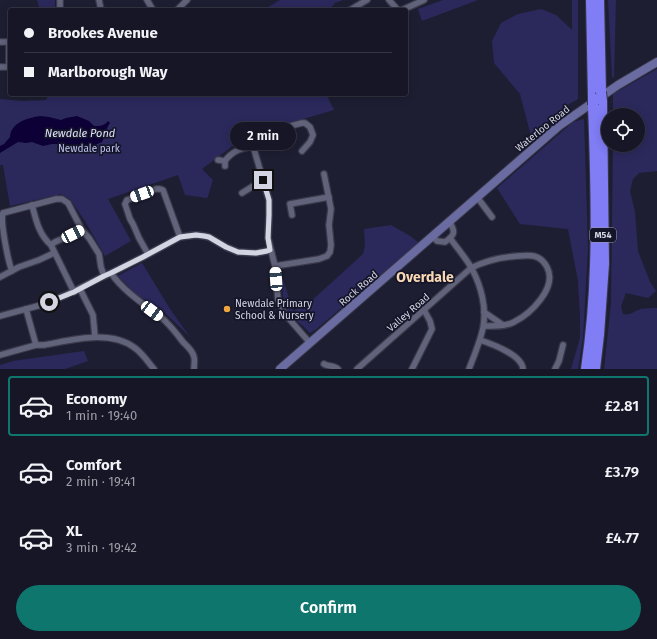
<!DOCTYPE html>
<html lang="en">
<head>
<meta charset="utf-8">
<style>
	:root { --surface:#161626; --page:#1f1f2e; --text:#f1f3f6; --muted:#9e9fa7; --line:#353543; --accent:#0f766e }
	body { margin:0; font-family:"Fira Sans",sans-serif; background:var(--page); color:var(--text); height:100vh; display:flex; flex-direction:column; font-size:15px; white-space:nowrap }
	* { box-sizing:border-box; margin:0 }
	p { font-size:13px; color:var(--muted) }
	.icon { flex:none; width:22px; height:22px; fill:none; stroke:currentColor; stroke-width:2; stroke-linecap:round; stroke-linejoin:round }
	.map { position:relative; height:369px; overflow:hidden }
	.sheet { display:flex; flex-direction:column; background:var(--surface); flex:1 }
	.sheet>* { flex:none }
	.guide { position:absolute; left:8px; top:8px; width:400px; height:88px; border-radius:4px; box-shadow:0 2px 10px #0003,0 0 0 1px var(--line); display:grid; align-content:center; height:88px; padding:0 16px; background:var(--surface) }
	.buttons { position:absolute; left:601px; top:108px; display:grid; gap:8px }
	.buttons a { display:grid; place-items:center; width:44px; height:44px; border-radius:50%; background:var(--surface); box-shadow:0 2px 10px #0003,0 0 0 1px var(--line); font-size:20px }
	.end { position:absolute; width:18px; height:18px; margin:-9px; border:5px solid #d4d5e3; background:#111; box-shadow:0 0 0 2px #111 }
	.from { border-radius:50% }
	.bubble { position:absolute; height:28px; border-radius:14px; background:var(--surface); box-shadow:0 2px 10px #0003,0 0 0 1px var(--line); font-size:13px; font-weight:600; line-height:28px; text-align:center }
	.car { position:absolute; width:12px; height:24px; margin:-12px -6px; border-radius:5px; box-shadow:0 0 3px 1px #0007; background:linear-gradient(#fff 24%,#345 0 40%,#fff 0 76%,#345 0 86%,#fff 0) }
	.guide b { display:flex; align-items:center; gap:14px; height:38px; font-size:15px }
	.guide b+b { border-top:1px solid var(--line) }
	.guide i { width:10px; height:10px; background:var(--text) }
	ul { padding:7px 0 0; list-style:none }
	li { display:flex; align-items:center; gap:12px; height:60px; margin:0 8px 6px; padding:0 8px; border:2px solid transparent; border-radius:4px }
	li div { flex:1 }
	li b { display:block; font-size:15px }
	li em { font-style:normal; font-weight:600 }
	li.active { border-color:var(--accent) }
	li>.icon { width:36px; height:36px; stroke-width:1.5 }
	.action { display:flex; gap:8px; margin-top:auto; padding:8px 16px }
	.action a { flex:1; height:46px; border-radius:24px; background:var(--accent); color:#fff; font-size:16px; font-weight:600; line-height:46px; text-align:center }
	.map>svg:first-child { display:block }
	.green { fill:#2b295c }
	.water { fill:#0c0036 }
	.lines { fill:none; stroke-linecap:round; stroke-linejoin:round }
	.street-casing { stroke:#39394a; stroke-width:8 }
	.secondary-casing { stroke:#39394a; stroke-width:10 }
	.highway-casing { stroke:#39394a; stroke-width:12 }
	.street { stroke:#61637b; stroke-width:5.5 }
	.secondary { stroke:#6a6ba0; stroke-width:8 }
	.highway { stroke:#807df5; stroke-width:10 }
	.highway-bridge-casing { stroke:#39394a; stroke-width:12; stroke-linecap:butt }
	.highway-bridge { stroke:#807df5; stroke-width:10 }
	.route { stroke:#d4d5e3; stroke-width:5 }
	.poi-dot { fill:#f0a63f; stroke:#151529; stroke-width:1.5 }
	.labels { text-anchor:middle; stroke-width:3.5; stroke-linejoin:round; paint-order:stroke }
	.shield { fill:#151529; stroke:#9b9bab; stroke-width:1 }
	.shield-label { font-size:9px; font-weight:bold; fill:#d4d5e3 }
	.street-label { font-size:10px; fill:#d4d5e3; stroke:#151529 }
	.park-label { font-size:10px; fill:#bec2ef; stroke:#151529 }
	.poi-label { font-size:10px; fill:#d4d5e3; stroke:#151529; text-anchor:start }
	.water-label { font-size:11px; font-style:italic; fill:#e0e2fa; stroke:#151529 }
	.district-label { font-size:14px; font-weight:bold; fill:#f8d8b3; stroke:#151529 }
</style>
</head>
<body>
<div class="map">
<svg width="657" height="369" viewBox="0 0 657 369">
	<rect width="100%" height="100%" fill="#1e1e33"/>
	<g class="green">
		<path d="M 37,0 L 55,0 L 55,10 L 40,10 Z"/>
		<path d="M 280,0 L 343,0 L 335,3 L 329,10 L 250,10 L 265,9 Z"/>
		<path d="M 443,0 L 478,0 L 422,21 L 418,9 Z"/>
		<path d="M 572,0 L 578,0 L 578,99 L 566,106 L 531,136 L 520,94 L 494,63 L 492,41 L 501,23 L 518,14 L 541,9 L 556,15 L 572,30 Z"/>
		<path d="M 608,0 L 616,0 L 614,78 L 612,76 Z"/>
		<path d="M 657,69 L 657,171 L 639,173 L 633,179 L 630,191 L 635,212 L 638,251 L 650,282 L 656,291 L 648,298 L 626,293 L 621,306 L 623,314 C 630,316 634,311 641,309 C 646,308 651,308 657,308 L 657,369 L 604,369 L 611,304 L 613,145 L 638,145 L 638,115 L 613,115 L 613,94 Z"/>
		<path d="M 49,94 L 326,94 L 334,110 L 262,131 L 234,145 L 202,169 L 213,180 L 208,196 L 207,198 L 185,195 L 178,175 L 108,199 L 131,241 L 105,256 L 85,221 L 70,199 L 61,194 L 10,206 L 3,165 L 0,165 L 0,99 L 23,101 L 46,100 Z"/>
		<path d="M 584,119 L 588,248 L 583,338 L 578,369 L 571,369 L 580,338 L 580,317 L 578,281 L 568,229 L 520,224 L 497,188 L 573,122 Z"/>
		<path d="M 391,225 L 410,236 L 419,243 L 315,330 L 310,333 L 302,325 L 289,315 L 284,303 L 280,269 L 293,311 L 308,304 L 363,254 L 365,245 L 364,229 Z"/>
		<path d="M 195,231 C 212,231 223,244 239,248 C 248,251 257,248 267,251 C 261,256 257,256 249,256 C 243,256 237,255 231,253 C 218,247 208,238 194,238 C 177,238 160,252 145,260 L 143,257 L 146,252 L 173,236 L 186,232 Z"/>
		<path d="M 142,263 L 170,309 L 190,337 L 161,309 L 137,295 L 118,276 Z"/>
		<path d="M 84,351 L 88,361 L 65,369 L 0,369 L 0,365 L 13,361 Z"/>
	</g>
	<path class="water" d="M 40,116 L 49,117 L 61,120 L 66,118 L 77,116 L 89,121 L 94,126 C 100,126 104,126 108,121 L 110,123 C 106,128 105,136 102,142 L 88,148 L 80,149 L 59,144 L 52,144 L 43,146 L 32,142 L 26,143 L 18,142 L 0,153 L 0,146 L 4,144 L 10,137 C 11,122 28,118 40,116 Z"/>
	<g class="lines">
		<defs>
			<g id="street">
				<path d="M 99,0 L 101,10"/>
				<path d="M 147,0 L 153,10"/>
				<path d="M 389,0 L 398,10"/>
				<path d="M 60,10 L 60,0"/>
				<path d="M 177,10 L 187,0"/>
				<path d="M 350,10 L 367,0"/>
				<path d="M 402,10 L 424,0"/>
				<path d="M 0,42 L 10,42"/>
				<path d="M 0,67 L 9,67 L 9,42"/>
				<path d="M 302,151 L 310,142 L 313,135 L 310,127 L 305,123 L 302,123 L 267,132 L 258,138 L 253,146 L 269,200 L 269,215 L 268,238 L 275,266 L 278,300 L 284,313 L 310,343"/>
				<path d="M 218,160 L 225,161 L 225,166"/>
				<path d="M 225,161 C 232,151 242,148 253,146"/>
				<path d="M 242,193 L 263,180"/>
				<path d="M 477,197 L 492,217"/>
				<path d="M 32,205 C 36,220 39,235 51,245 L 74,292"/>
				<path d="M 292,215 L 290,204 L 329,197"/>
				<path d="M 432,236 L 437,241 L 445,242 C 455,235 456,232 449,221"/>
				<path d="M 450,238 C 457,248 466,258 472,269 C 481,286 487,308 483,328 C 480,342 474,356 469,369"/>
				<path d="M 51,245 L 55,242 L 82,230"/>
				<path d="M 148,254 L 139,238 L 133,224 L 130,219 L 125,204 L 127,200 L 156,189 L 160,189 L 163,190 L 180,237"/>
				<path d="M 275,266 L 319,259 L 327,256 L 330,252 L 331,245 L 329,225 L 331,209 L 324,174"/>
				<path d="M 12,271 C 8,261 0,221 3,213 L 56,199 L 62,199 L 68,203 L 82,230 L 89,238 L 99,254 L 101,267 L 104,276"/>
				<path d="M 111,273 C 123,291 145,305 162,318 C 170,325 177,334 183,342 C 187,346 193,351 194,357 C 195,360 194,365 194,369"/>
				<path d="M 0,277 L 19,267 L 39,260 L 54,253"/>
				<path d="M 80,289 L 93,315 L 95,337"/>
				<path d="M 26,309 L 36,345"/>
				<path d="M 484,312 L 503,325"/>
				<path d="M 0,316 L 41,305 L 66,295 L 104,276 L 111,273 L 143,257 L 180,237 L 196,235 L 204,236 L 209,237 L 226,247 L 238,252 L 256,253 L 267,251 L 270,250"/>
				<path d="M 480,340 C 492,344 522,355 523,369"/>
				<path d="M 0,355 L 36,345 L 44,345 C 72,340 110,329 135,348 C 143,354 148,362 154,369"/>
				<path d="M 324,364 C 328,367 334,365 338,369"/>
				<path d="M 357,369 L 471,268 C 487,260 501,257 518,256 C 531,255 540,254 547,267 C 558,288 530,314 514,322 C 505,327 493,326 484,326"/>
				<path d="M 412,369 L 432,329 L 430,321 L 424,310"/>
				<path d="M 555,369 L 559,361 L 563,345"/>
			</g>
			<path id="secondary" d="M 280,369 L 559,126 L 618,85 L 657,62"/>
			<g id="highway">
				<path d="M 591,0 L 593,98"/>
				<path d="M 599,0 L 601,92"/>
				<path d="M 586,369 C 591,335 594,300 595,265 C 597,212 595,159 593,105"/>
				<path d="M 595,369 L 599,335 L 604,264 L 602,101"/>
			</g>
		</defs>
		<use href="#street" class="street-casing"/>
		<use href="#secondary" class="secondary-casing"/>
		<use href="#highway" class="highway-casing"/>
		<use href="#street" class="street"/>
		<use href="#secondary" class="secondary"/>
		<use href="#highway" class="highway"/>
		<defs>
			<g id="highway-bridge">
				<path d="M 601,92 L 602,101"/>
				<path d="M 593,98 L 593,105"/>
			</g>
		</defs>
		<use href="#highway-bridge" class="highway-bridge-casing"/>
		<use href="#highway-bridge" class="highway-bridge"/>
	</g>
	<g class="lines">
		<path class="route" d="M 49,302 L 74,292 L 104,276 L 111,273 L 143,257 L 180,237 L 196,235 L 204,236 L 209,237 L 226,247 L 238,252 L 256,253 L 267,251 L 270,250 L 268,238 L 269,215 L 269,200 L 263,180"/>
	</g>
	<circle class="poi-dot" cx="227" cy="309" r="4"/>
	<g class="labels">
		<rect class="shield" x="590" y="228" width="26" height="14" rx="3"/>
		<g class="shield-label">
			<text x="603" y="238">M54</text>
		</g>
		<g class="street-label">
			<text transform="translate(542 128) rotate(-39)" y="4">Waterloo Road</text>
			<text transform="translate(358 288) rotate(-41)" y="4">Rock Road</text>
			<text transform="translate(408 312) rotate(-41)" y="4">Valley Road</text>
		</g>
		<g class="park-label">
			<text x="89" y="152">Newdale park</text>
		</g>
		<g class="poi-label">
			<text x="235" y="307">Newdale Primary<tspan x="235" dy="12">School &amp; Nursery</tspan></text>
		</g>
		<g class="water-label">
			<text x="80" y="137">Newdale Pond</text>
		</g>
		<g class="district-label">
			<text x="425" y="282">Overdale</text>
		</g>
	</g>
</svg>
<div class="buttons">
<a><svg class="icon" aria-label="locate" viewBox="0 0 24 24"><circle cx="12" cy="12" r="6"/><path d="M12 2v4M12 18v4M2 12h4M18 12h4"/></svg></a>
</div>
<i class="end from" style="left:49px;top:302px"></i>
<i class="end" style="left:263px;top:180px"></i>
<div class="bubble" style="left:230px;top:122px;width:66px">2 min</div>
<i class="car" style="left:142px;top:194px;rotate:250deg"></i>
<i class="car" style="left:73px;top:234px;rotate:63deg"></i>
<i class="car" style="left:276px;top:279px;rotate:356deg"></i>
<i class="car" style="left:152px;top:311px;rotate:127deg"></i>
<div class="guide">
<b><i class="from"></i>Brookes Avenue</b>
<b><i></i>Marlborough Way</b>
</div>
</div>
<section class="sheet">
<ul>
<li class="active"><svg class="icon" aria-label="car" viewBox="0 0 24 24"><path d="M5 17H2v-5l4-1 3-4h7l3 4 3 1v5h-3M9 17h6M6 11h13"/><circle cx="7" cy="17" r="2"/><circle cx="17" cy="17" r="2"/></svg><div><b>Economy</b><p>1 min · 19:40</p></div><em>£2.81</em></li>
<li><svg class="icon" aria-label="car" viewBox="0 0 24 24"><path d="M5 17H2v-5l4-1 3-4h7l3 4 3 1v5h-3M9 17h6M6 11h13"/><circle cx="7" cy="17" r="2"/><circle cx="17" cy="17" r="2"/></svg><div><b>Comfort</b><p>2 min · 19:41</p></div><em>£3.79</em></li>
<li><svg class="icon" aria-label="car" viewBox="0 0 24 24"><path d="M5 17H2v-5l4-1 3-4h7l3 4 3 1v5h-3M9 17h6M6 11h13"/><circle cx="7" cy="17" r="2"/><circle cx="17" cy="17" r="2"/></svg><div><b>XL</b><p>3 min · 19:42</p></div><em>£4.77</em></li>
</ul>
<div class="action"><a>Confirm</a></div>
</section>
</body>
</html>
